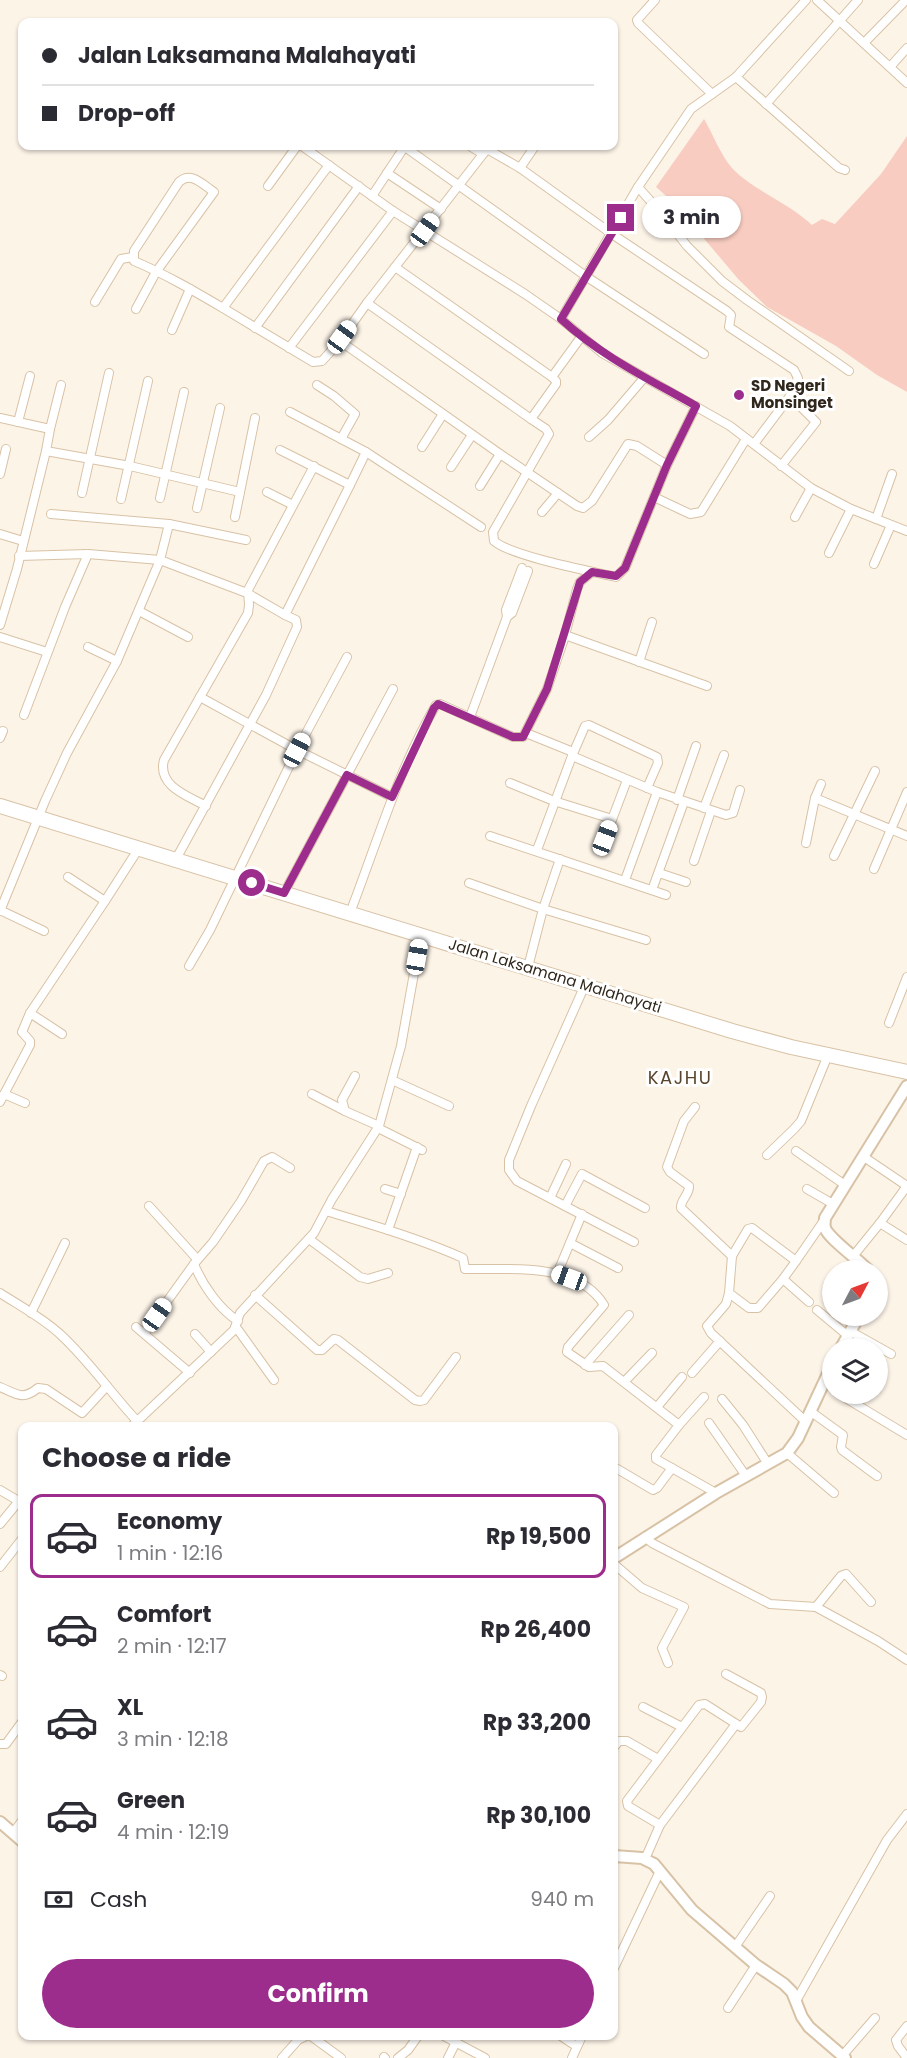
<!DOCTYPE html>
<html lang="en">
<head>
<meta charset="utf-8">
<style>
	:root { --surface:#fff; --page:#f2f2f3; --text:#2b2b33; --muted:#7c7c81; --line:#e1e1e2; --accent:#9c2d8c }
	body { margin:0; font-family:Poppins,sans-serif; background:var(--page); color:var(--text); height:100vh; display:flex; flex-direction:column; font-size:22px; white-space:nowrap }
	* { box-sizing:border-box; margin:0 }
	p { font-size:20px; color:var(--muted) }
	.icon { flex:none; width:33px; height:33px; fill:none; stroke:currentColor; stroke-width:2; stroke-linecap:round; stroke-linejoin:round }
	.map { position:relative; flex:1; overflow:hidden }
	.side { position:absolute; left:18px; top:1422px; width:600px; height:618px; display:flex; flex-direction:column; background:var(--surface); border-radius:12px; box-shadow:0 2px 4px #0004 }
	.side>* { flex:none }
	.hud { position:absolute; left:18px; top:18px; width:600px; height:132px; border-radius:12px; box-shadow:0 2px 4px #0004; display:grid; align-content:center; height:132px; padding:0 24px; background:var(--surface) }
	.needle { width:39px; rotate:49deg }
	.controls { position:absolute; left:822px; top:1260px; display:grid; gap:12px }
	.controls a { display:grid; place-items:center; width:66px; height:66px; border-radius:50%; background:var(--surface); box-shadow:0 2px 4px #0004; font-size:30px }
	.end { position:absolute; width:27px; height:27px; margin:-14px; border:8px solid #9c2d8c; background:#fff; box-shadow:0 0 0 3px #fff }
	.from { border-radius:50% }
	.bubble { position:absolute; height:42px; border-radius:21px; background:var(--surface); box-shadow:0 2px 4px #0004; font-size:20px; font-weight:700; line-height:42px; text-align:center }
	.car { position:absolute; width:18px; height:36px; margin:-18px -9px; border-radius:8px; box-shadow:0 0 4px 2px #0007; background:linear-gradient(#fff 24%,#345 0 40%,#fff 0 76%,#345 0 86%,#fff 0) }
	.hud b { display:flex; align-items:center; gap:21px; height:57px; font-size:22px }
	.hud b+b { border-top:2px solid var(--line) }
	.hud i { width:15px; height:15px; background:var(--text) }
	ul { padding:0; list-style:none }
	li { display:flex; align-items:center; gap:18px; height:84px; margin:0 12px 9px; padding:0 12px; border:3px solid transparent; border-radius:12px }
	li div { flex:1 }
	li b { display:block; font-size:22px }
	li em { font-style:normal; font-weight:700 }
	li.on { border-color:var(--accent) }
	li>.icon { width:54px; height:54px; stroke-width:1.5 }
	h2 { padding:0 24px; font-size:27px; line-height:72px }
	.pay { display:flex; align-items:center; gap:15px; height:66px; padding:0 24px; font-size:22px }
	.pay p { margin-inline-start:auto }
	.action { display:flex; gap:12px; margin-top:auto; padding:12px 24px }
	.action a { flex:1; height:69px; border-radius:36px; background:var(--accent); color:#fff; font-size:24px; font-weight:700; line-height:69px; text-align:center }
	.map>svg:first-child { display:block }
	.green { fill:#f8ccc1 }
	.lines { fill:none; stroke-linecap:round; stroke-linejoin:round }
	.street-casing { stroke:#d8c2a5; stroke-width:10 }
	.secondary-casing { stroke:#d8c2a5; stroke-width:14 }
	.highway-casing { stroke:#d8c2a5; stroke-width:16 }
	.street { stroke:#fff; stroke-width:8 }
	.secondary { stroke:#fff; stroke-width:10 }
	.highway { stroke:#fff; stroke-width:14 }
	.route { stroke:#9c2d8c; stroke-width:8 }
	.poi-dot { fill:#9c2d8c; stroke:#fff; stroke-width:2 }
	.labels { text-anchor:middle; stroke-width:6; stroke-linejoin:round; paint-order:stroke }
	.poi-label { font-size:15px; font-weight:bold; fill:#30271c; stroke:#fff; text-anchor:start }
	.street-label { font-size:15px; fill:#30271c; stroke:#fff }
	.quarter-label { font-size:18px; letter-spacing:1.5px; fill:#59452c; stroke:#fff }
</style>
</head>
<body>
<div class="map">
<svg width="907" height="2058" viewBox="0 0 907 2058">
	<rect width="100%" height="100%" fill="#fdf4e8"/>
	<path class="green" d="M 704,119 C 713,134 720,154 732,168 C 751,189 789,203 812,225 L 822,219 L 835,224 L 881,174 L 907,136 L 907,392 L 877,375 L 836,346 L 767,307 L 739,280 L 673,202 L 656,187 Z"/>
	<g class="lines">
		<defs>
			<g id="street">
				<path d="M 655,0 L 637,20 L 638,23 L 712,94"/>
				<path d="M 817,0 L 907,83"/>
				<path d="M 864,43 L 906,0"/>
				<path d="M 890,67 L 907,48"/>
				<path d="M 736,77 L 839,168 L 845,170"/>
				<path d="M 766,104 L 858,0"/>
				<path d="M 302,146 L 393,211 L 525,294 L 561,319 L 602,353 L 730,426 L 811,488 L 851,509 L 907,531"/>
				<path d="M 470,146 L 483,154"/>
				<path d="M 405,147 L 587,277 L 704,354"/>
				<path d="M 329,165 L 223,308 L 313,362 L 322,361 L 340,341"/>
				<path d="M 520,168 L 535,146"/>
				<path d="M 387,173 L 441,209"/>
				<path d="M 268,186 L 297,146"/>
				<path d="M 638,187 L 662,214 L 687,246 L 722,281 L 747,300 L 849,371"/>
				<path d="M 372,196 L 405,146"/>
				<path d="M 395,267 L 552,377"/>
				<path d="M 95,302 L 121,259 L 133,257"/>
				<path d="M 367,303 L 531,419"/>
				<path d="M 136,309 L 156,272 L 214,192 C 202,184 191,171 179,182 L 134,251 L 134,261 C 165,274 194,291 223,308"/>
				<path d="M 561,319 L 638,187 L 691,109 L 736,77 L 806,0"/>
				<path d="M 255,328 L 359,186"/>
				<path d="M 172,330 L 190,289"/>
				<path d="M 581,337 L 552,377 L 556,381 L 556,384 L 531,419 L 546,429 L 549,434 L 493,532 L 494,541 C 511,556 590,571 616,577 L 625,568 L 667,465 L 696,406"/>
				<path d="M 289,348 L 393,211"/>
				<path d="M 317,385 L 334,396 L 355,414 L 341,439"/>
				<path d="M 290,412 L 366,452 L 481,527"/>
				<path d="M 0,418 L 50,429 L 46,451 L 130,466 L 240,492"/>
				<path d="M 18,422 L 30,376"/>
				<path d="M 50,429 L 61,385"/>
				<path d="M 589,437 L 608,420 L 644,378"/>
				<path d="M 422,447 L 443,414"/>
				<path d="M 667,465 L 637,446 L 628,444 L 592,501 L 583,508 L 577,506 L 500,454 L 340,341 L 367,303 L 487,149 L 520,168 L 612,234 L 727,311 L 731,315 L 729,327 L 794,370 L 798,378 L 790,396 L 754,444"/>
				<path d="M 781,466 L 816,422 L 790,396"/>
				<path d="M 451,467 L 472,435"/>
				<path d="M 0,474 L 6,449"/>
				<path d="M 350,485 L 366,452"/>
				<path d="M 480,486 L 500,454"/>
				<path d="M 267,492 L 293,505"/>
				<path d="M 82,493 L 109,373"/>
				<path d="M 654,497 L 690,514 L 701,512 L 746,439"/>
				<path d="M 160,498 L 184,392"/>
				<path d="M 121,499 L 148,381"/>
				<path d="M 197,508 L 220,408"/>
				<path d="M 542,512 L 558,493"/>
				<path d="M 51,514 L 169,524"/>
				<path d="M 235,517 L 255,418"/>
				<path d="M 795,517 L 811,488"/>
				<path d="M 876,519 L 892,474"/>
				<path d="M 0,534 L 23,541"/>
				<path d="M 829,553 L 851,509"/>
				<path d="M 19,556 L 88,554 L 160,560 L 169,524 L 246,540"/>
				<path d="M 874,564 L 891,525"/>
				<path d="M 139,611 L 188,637"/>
				<path d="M 507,617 L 512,613 L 528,571"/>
				<path d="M 0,625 L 17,569 L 46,451"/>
				<path d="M 565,635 L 707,686"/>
				<path d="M 0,637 L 47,652"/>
				<path d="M 88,647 L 117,661"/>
				<path d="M 639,662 L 652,622"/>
				<path d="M 200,697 L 297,750 L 392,797"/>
				<path d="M 24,715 L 65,607 L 88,554"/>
				<path d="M 470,717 L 507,617 L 506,610 L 522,568"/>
				<path d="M 526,733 L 573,752"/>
				<path d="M 0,738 L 3,731"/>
				<path d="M 572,756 L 657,792 L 726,815 L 733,813 L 740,790"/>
				<path d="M 510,783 L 554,801 L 612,819"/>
				<path d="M 815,798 L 907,836"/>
				<path d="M 677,800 L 696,746"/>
				<path d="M 206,806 C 188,796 157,786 164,760 L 248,613 L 249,605 L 248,590 L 314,466"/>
				<path d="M 704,808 L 724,755"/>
				<path d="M 490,836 L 666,895"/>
				<path d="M 605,838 L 627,780"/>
				<path d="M 806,843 L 815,798 L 821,784"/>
				<path d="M 537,850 L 572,756 L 585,726 L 589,725 L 657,757 L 658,763 L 647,788"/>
				<path d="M 834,856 L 875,771"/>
				<path d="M 176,859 L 266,695 L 297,627 L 296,620 L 285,615"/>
				<path d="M 694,861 L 711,811"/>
				<path d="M 874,869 L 907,792"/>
				<path d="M 659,873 L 686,882"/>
				<path d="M 68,877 L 105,901 L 139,848"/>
				<path d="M 625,880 L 657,792"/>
				<path d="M 469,883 L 543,909 L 646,940"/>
				<path d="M 652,890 L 684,802"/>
				<path d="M 284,893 L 393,689"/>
				<path d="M 0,910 L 44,931"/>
				<path d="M 0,911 L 45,801 L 67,753 L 117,661 L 160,560 L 247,593 L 285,615 L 350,485 L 280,450"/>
				<path d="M 350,913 C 377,843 398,770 436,705 L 440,704 L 513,737 L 523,737 L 547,689 L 564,639 L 577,589 L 580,582 L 592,572"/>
				<path d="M 189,966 L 210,930 L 297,750 L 347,657"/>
				<path d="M 528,967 L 543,909 L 560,859"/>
				<path d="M 585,985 L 531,1106 L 509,1160 L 509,1170 L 517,1181 L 634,1242"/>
				<path d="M 30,1013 L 62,1034"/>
				<path d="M 889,1023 L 907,977"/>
				<path d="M 392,1080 L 449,1106"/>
				<path d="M 4,1094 L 25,1103"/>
				<path d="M 312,1094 L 345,1111 L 379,1126"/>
				<path d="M 0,1102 L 30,1045 L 30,1041 L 22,1032 L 30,1013 L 105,901"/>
				<path d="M 695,1107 L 684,1121 L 667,1167 L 670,1172 L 689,1186 C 690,1194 680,1200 681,1208 L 732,1256"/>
				<path d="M 345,1111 L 342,1100 L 355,1076"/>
				<path d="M 378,1128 L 422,1150"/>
				<path d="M 796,1151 L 845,1185"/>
				<path d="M 767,1155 L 794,1129 L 801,1121 L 828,1055"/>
				<path d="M 385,1189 L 401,1194"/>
				<path d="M 807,1189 L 833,1204"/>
				<path d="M 550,1198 L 566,1164"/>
				<path d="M 149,1206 L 197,1259"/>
				<path d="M 565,1206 L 582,1174 L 645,1208"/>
				<path d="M 326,1211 C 372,1225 418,1238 463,1258 L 465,1269 C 510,1270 577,1261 604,1305 L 568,1347 L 567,1352 L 589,1367 L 603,1366 L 679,1425 L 656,1455 L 656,1459 L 716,1493"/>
				<path d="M 880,1223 L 907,1240"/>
				<path d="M 388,1230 L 417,1147"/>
				<path d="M 309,1239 L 360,1277 L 368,1279 L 388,1273"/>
				<path d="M 570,1243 L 618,1268"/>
				<path d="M 854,1255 L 880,1223 L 907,1186 L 864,1157"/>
				<path d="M 796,1261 L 825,1219"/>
				<path d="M 194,1264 C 202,1284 219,1309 238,1321"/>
				<path d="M 557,1274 L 582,1214"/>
				<path d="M 783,1279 L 809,1302"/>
				<path d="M 0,1293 C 20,1306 43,1318 61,1335 C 89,1361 111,1393 137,1421"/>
				<path d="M 729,1293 L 749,1308 L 758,1308 L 783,1279 L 796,1261 L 752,1228 L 748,1229 L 732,1256 L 729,1293 L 726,1304 L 707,1326 L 711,1333 L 805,1421"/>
				<path d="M 255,1295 L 317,1350 L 322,1350 L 334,1339 L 338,1340 L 415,1400 L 420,1401 L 424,1400 L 456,1357"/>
				<path d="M 817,1310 L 847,1335"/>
				<path d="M 31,1313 L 65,1243"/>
				<path d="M 136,1327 L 190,1373"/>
				<path d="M 236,1327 L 274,1380"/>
				<path d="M 850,1331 L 891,1354"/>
				<path d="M 145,1332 L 194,1264 L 213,1242 L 241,1201 L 264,1161 L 272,1157 L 290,1168"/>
				<path d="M 195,1334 L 211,1352"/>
				<path d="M 585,1365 L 629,1315"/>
				<path d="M 692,1373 L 720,1341"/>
				<path d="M 625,1381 L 652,1353"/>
				<path d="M 0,1387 C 17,1394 22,1401 38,1388 L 46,1389 L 82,1413 L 107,1386"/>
				<path d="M 839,1394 L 907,1435"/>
				<path d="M 722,1399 L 743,1425 L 768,1464"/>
				<path d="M 657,1407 L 682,1377"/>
				<path d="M 810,1411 L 843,1435 L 841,1447 L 842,1450 L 877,1476"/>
				<path d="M 709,1423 L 746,1476"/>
				<path d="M 679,1425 L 704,1397"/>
				<path d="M 132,1426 L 234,1330 L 240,1313 L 314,1233 L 332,1199 L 379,1126 L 401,1046 L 421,934"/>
				<path d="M 787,1453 L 834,1493"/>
				<path d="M 614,1467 L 653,1490 L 657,1488 L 672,1468"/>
				<path d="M 0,1490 L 22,1503"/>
				<path d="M 0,1524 L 19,1501"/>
				<path d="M 645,1537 L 652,1543 L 770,1604 L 816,1607 L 841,1576 L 846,1574 L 871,1602"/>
				<path d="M 614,1564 L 642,1588 L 684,1607 L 662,1648 L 668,1663"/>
				<path d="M 0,1567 L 22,1539"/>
				<path d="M 816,1607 L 878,1641 L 907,1660"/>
				<path d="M 0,1675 L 2,1676"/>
				<path d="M 643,1707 L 682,1727"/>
				<path d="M 0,1744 L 6,1744 L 22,1722"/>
				<path d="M 614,1747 L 619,1741 L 627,1741 L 658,1759"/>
				<path d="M 660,1825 L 628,1806 L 627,1801 L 699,1705 L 705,1704 L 741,1727 L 761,1702 L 762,1697 L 761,1693 L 726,1674"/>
				<path d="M 13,1833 L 22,1821"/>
				<path d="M 645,1859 L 660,1825 L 736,1724"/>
				<path d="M 735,1947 L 770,1896"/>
				<path d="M 614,1968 L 660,1871"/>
				<path d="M 796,2001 L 887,1840 L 907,1814"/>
				<path d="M 728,2008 L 756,1965"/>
				<path d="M 311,2036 L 341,2058"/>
				<path d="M 444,2036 L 485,2058"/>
				<path d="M 561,2036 L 576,2046"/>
				<path d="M 843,2055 L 875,2018"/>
				<path d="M 384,2057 L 385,2058"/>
				<path d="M 282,2058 L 298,2040 L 306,2036"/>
				<path d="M 398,2058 L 408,2050 L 418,2036"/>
				<path d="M 448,2058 L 456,2042"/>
				<path d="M 572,2058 L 582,2036"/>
				<path d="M 907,2058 L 898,2046 L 896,2040 L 907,2026"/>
			</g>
			<g id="secondary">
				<path d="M 868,1270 C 858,1259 829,1239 825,1228 C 824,1225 825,1221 825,1218 L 907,1086"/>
				<path d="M 841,1348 L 859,1316"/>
				<path d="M 614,1558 L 716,1493 L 787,1453 L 798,1438 L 832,1365"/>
				<path d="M 0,1822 L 22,1841"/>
				<path d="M 614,1856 L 642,1858 L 654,1864 L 692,1910 L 756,1965 L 784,1984 L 792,1992 L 802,2017 L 809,2027 L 845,2058"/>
			</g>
			<path id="highway" d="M 0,806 L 732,1031 L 791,1047 L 907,1072"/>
		</defs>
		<use href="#street" class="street-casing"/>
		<use href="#secondary" class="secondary-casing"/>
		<use href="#highway" class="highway-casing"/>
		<use href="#street" class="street"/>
		<use href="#secondary" class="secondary"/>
		<use href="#highway" class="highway"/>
	</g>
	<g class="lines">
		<path class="route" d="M 252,883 L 284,893 L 347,775 L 392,797 L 434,708 L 438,704 L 513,737 L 523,737 L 547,689 L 580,582 L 592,572 L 616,576 L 625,568 L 667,465 L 696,406 C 647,378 604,358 561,319 L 621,218"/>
	</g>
	<circle class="poi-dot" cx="739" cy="395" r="6"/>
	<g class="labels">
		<g class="poi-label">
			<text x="751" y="391">SD Negeri<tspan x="751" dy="17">Monsinget</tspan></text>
		</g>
		<g class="street-label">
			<text transform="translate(555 976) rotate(17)" y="5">Jalan Laksamana Malahayati</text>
		</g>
		<g class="quarter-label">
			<text x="680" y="1084">KAJHU</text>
		</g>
	</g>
</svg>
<div class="controls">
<a><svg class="needle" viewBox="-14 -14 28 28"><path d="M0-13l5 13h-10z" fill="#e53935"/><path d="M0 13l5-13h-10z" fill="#7c7c81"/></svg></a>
<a><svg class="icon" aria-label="layers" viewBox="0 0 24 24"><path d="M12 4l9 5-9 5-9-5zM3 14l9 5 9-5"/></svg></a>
</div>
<i class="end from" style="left:252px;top:883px"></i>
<i class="end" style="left:621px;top:218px"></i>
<div class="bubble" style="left:642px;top:196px;width:99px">3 min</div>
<i class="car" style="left:425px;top:230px;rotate:35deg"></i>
<i class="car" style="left:342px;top:337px;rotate:36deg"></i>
<i class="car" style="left:297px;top:750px;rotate:28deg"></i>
<i class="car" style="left:605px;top:838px;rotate:21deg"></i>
<i class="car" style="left:417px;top:957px;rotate:10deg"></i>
<i class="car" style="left:569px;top:1278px;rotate:290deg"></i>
<i class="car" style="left:157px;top:1315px;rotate:35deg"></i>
<div class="hud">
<b><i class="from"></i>Jalan Laksamana Malahayati</b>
<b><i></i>Drop-off</b>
</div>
<section class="side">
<h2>Choose a ride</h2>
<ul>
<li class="on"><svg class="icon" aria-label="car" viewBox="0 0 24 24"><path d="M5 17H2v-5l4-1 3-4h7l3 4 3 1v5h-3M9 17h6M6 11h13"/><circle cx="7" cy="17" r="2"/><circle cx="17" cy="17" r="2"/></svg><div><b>Economy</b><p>1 min · 12:16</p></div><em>Rp 19,500</em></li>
<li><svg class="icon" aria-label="car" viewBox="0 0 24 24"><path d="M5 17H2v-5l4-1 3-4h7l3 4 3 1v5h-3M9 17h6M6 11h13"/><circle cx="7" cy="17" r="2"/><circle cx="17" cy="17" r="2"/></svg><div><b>Comfort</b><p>2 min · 12:17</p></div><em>Rp 26,400</em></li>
<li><svg class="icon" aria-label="car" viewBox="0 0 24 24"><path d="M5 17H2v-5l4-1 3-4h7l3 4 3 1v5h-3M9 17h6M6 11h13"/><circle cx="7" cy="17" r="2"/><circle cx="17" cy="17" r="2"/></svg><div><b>XL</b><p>3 min · 12:18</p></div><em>Rp 33,200</em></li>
<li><svg class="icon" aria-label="car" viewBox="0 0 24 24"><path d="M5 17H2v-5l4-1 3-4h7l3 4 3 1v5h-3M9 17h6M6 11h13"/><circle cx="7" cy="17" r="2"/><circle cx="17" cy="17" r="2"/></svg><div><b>Green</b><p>4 min · 12:19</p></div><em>Rp 30,100</em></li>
</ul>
<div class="pay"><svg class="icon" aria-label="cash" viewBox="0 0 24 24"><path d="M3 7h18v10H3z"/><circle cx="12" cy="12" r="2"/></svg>Cash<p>940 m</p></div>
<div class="action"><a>Confirm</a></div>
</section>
</div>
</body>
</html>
